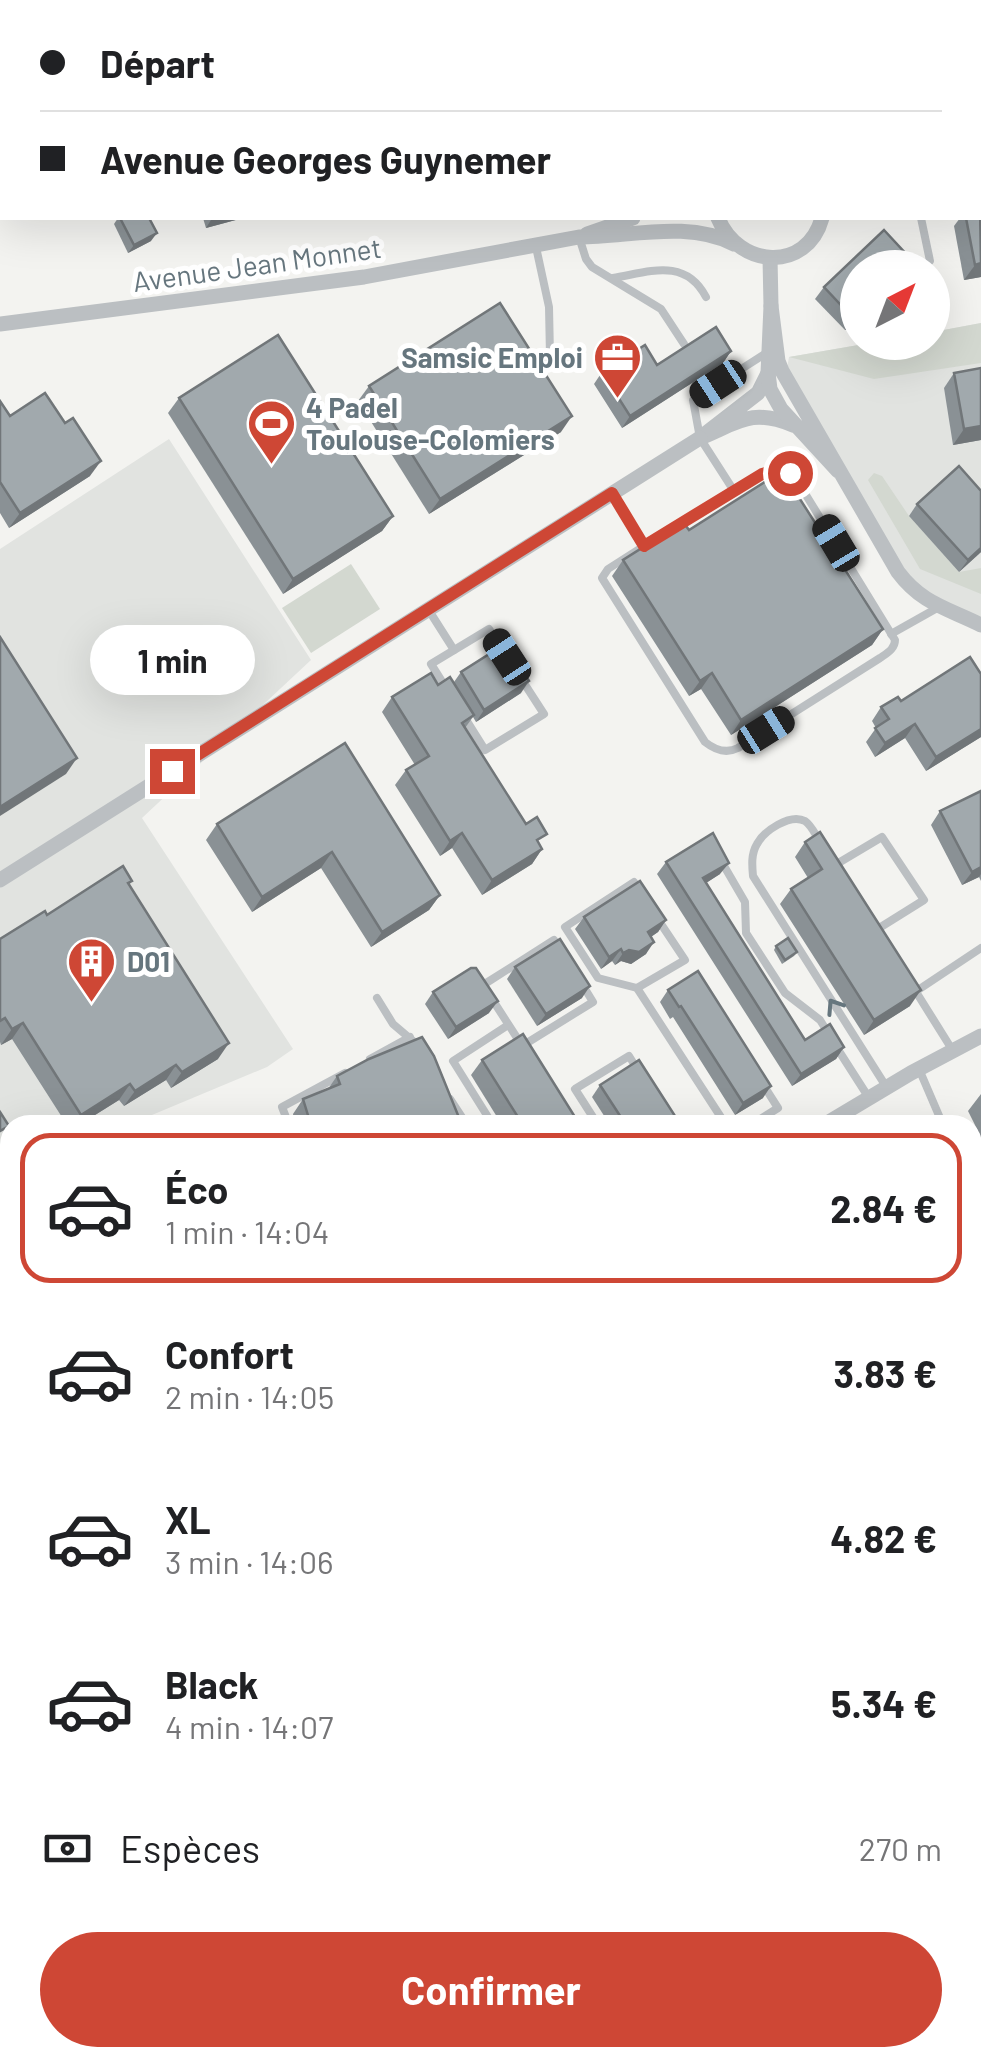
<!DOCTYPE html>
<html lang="fr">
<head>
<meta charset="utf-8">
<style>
	:root { --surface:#fff; --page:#f6f6f6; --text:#202124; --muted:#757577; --line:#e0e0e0; --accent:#ce4735 }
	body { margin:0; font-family:Barlow,sans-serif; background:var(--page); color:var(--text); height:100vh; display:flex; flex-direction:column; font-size:38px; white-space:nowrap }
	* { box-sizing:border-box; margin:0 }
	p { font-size:32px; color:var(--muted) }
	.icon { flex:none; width:55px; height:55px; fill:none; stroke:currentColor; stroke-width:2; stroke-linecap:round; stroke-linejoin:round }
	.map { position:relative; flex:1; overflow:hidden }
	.details { position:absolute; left:0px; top:1115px; width:982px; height:952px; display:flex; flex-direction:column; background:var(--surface); border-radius:30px 30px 0 0; box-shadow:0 10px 40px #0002 }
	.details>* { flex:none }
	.hud { position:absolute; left:0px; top:0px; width:982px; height:220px; box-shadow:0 10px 40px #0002; display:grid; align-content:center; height:220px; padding:0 40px; background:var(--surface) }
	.needle { width:65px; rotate:42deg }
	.fabs { position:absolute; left:840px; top:250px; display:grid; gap:20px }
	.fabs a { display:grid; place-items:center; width:110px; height:110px; border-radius:50%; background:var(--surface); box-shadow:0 10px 40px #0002; font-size:50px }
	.end { position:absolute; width:45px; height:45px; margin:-22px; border:12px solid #ce4735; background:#fff; box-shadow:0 0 0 5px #fff }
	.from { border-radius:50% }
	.bubble { position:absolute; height:70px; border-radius:35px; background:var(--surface); box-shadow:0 10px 40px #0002; font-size:32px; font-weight:700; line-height:70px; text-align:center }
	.car { position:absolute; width:30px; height:60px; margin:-30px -15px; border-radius:12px; box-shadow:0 0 8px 2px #0007; background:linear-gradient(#222 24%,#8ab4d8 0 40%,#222 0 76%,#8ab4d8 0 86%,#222 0) }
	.hud b { display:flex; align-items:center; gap:35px; height:95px; font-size:38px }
	.hud b+b { border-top:2px solid var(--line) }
	.hud i { width:25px; height:25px; background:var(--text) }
	ul { padding:18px 0 0; list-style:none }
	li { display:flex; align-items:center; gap:30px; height:150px; margin:0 20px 15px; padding:0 20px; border:5px solid transparent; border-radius:30px }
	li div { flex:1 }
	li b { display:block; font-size:38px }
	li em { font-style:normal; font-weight:700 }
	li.on { border-color:var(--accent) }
	li>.icon { width:90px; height:90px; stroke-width:1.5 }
	.pay { display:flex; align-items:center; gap:25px; height:110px; padding:0 40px; font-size:38px }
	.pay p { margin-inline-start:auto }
	.cta { display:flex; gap:20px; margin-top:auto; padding:20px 40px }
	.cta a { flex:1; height:115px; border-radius:60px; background:var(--accent); color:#fff; font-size:40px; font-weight:700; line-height:115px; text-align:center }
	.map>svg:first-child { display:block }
	.built { fill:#e1e3e0 }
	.green { fill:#d3d8d0 }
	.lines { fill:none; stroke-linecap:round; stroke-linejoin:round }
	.lane { stroke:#bbbfc2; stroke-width:8 }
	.street { stroke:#bbbfc2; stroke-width:15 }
	.wall { fill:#8a9195 }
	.shaded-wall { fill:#717679 }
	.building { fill:#a1a9ad; stroke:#717679; stroke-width:2.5 }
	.oneway { stroke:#66767e }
	.route { stroke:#ce4735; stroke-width:12 }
	.labels { text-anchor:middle; stroke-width:10; stroke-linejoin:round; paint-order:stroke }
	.street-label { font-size:28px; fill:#66767e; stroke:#fff }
	.poi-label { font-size:28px; font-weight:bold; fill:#66767e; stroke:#fff; text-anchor:start }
</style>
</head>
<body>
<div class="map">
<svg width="981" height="2067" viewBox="0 0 981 2067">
	<rect width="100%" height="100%" fill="#f3f3f0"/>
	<g class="built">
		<path d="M 981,323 L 981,625 L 925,600 L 784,385 L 789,357 L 870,343 L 932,342 L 933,332 Z"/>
		<path d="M 169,439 L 311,660 L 142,818 L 293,1049 L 267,1067 L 128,1125 L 10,1125 L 10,1176 L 0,1180 L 0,549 Z"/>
		<path d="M 981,1358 L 981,2067 L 355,2067 L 346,2058 L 972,2058 L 972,1363 Z"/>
	</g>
	<g class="green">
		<path d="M 981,323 L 981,363 L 874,379 L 789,357 L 870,343 L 932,342 L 933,332 Z"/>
		<path d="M 874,473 L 882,476 L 909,516 L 959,572 L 981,568 L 981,594 L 920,569 L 868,480 Z"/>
		<path d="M 351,564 L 380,609 L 311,653 L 282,608 Z"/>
		<path d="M 0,1770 L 10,1777 L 10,2058 L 277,2058 L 287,2067 L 0,2067 Z"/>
	</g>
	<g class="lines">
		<g class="lane">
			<path d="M 868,2 L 872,0"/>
			<path d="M 980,95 L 981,97"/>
			<path d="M 980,111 L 981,110"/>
			<path d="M 921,218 L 930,261 L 923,268"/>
			<path d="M 579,237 L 586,259 L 592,267 L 661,309 L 684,344"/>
			<path d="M 536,247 L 549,307 L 550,356"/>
			<path d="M 613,278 C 649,272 685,257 706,297"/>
			<path d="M 734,491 L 700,438 L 693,400 L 768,352"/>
			<path d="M 612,493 L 644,546 L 762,474 C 778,469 788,469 798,482 L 895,640 C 895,649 887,653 880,658 L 738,748 C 726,754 715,750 705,742 L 602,578 L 608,569 L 644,546"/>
			<path d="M 428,609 L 454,650"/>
			<path d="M 489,629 L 544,714 L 485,750 L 431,664 Z"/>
			<path d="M 891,634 L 939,607"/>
			<path d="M 819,840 C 815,834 811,825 805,821 C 790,813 764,831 757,844 C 751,854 752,865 753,876 L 887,1088"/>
			<path d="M 720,859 L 745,902 L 746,933 L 785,993 L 820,1020 L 830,1036"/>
			<path d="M 835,865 L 882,837 L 924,900 L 876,930"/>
			<path d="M 639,889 L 634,882 L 565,927 L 598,978 L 637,988 L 726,1125"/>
			<path d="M 913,987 L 953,1051"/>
			<path d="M 637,988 L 685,960 L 657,918"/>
			<path d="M 915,992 L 981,948"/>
			<path d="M 377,998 L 393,1024 L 413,1041"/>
			<path d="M 521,1044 L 483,985 L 554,940 L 558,946"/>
			<path d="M 522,1046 L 593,1002 L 582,984"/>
			<path d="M 837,1048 L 869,1098"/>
			<path d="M 370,1059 L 410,1037"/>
			<path d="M 919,1069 L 943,1125"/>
			<path d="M 450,1099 L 467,1125"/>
			<path d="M 254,1125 L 264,1120 L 266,1125"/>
			<path d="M 289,1125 L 282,1107 L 345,1073"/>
			<path d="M 493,1125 L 453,1061 L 508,1025"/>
			<path d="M 598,1125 L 575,1089 L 629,1056 L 639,1072"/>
			<path d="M 751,1125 L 778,1108 L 764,1086"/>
			<path d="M 972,1210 L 981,1228"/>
			<path d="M 972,1371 L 981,1367"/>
			<path d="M 1,1408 L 10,1430"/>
			<path d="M 972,1532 L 981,1526"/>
			<path d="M 972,1559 L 981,1551"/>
			<path d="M 972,1568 L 981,1564"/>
			<path d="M 0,1627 L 10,1623"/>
			<path d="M 972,1674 L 981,1667"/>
			<path d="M 0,1681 L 10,1696"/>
			<path d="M 0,1796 L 10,1789"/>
			<path d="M 972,1828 L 981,1826"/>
			<path d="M 519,2058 L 526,2067"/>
			<path d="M 535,2058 L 542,2067"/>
			<path d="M 347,2067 L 360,2058"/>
			<path d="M 656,2067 L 669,2058"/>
			<path d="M 673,2067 L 686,2058"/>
		</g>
		<g class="street">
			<path d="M 180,0 L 182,2"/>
			<path d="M 675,0 L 676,2"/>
			<path d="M 980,165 L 981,165"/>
			<path d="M 718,218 C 738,268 807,273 822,218"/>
			<path d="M 587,234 L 633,218"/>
			<path d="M 770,258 L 771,306"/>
			<path d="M 0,324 L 364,277 L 579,237 C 630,237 687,220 734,244"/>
			<path d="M 768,373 L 758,393 L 700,438 C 739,422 751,408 793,425"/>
			<path d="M 838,471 L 781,409 L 770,389 L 768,373 L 771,306 L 778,361 L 782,371 L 898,572 C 922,604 947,608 981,625"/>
			<path d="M 0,880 L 700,438"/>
			<path d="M 824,1125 L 911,1073 L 981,1036"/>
			<path d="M 0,1586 L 10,1582"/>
			<path d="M 0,1729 L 10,1744"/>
			<path d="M 0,1758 L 10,1772"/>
			<path d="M 318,2058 L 330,2067"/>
			<path d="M 281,2067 L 292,2058"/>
		</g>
	</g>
	<g class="wall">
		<path d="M 63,0 L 118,0 L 116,2 L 65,2 Z"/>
		<path d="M 768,0 L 815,0 L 811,2 L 770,2 Z"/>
		<path d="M 2,105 L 2,154 L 0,150 L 0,106 Z"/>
		<path d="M 118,218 L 149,218 L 151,241 L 128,253 L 114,224 Z"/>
		<path d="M 203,218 L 243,218 L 206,228 Z"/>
		<path d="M 960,218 L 980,218 L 981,277 L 964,280 L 954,226 Z"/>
		<path d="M 858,268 L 858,325 L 853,329 L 845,330 L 815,299 L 824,287 Z"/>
		<path d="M 731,351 L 723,363 L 622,428 L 594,384 L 602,372 L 657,365 Z"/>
		<path d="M 954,373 L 981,440 L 953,445 L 944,388 Z"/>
		<path d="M 369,386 L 561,432 L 429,514 L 358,401 Z"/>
		<path d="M 179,398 L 393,516 L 382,531 L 283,594 L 168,413 Z"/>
		<path d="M 0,401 L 10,416 L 65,423 L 90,476 L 9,528 L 0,513 Z"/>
		<path d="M 981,491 L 981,552 L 959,572 L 909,516 L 917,504 Z"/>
		<path d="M 689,530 L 883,629 L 872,645 L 731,735 L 701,689 L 689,696 L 612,576 L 623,560 Z"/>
		<path d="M 461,672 L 521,693 L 476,722 L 473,717 L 465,728 L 542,849 L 532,864 L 482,895 L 452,848 L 440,856 L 395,785 L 406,770 L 415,765 L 382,712 L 392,697 L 454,682 Z"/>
		<path d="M 901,701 L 981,737 L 926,771 L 905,738 L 875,757 L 866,742 L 876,728 L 872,721 L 881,707 Z"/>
		<path d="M 345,743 L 440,895 L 429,910 L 371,947 L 321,868 L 252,912 L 206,840 L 217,824 Z"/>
		<path d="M 981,791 L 981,881 L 979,877 L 962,885 L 931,825 L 940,811 Z"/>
		<path d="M 805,842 L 910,1006 L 864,1035 L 780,904 L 791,889 L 808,878 L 795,857 Z"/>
		<path d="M 666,862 L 720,874 L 706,883 L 805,1040 L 844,1047 L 836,1059 L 792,1086 L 657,874 Z"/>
		<path d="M 132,881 L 129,885 L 218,1059 L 171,1088 L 166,1080 L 124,1106 L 119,1100 L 79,1125 L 67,1125 L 12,1039 L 1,1045 L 0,1042 L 0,939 L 47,915 Z"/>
		<path d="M 584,917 L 666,920 L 658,932 L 651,937 L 646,954 L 631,964 L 621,961 L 615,965 L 612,961 L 601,969 L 575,929 Z"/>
		<path d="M 776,946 L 797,952 L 794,956 L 782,964 L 774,950 Z"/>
		<path d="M 515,967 L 582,998 L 537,1026 L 507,979 Z"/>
		<path d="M 668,990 L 763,1098 L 735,1115 L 673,1017 L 670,1019 L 660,1002 Z"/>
		<path d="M 433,992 L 489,1013 L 448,1039 L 425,1004 Z"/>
		<path d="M 482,1060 L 580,1125 L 502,1125 L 471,1075 Z"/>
		<path d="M 337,1076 L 462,1125 L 295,1125 L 293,1114 L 303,1099 L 328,1089 Z"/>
		<path d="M 600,1085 L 677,1119 L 672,1125 L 610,1125 L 592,1097 Z"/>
		<path d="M 981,1094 L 981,1180 L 972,1162 L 972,1137 L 978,1131 L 968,1111 Z"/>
		<path d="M 981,1190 L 981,1214 L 974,1200 Z"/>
		<path d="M 10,1289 L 10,1390 L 0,1365 L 0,1293 Z"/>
		<path d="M 10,1626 L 10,1673 L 0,1659 L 0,1630 Z"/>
		<path d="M 981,1673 L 981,1777 L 972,1765 L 972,1679 Z"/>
	</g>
	<g class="shaded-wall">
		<path d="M 798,0 L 815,0 L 811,2 L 794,2 Z"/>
		<path d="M 221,218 L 243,218 L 206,228 L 211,220 Z"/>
		<path d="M 157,233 L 151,241 L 128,253 L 134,245 Z"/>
		<path d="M 981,263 L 981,277 L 964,280 L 975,265 Z"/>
		<path d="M 853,318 L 858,318 L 858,325 L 853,329 L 845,330 Z"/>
		<path d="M 731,351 L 723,363 L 622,428 L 630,416 Z"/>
		<path d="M 572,416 L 561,432 L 429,514 L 440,499 Z"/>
		<path d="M 981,426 L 981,440 L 953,445 L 964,429 Z"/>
		<path d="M 101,461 L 90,476 L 9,528 L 20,513 Z"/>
		<path d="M 393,516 L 382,531 L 283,594 L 293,579 Z"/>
		<path d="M 981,548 L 981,552 L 959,572 L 968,560 Z"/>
		<path d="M 883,629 L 872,645 L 731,735 L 741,720 Z"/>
		<path d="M 712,673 L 701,689 L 689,696 L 700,681 Z"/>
		<path d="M 529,681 L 521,693 L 476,722 L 484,710 Z"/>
		<path d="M 915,724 L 905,738 L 875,757 L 885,743 Z"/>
		<path d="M 981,729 L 981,737 L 926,771 L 936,757 Z"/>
		<path d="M 77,758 L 66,774 L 0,816 L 0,807 Z"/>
		<path d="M 462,833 L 452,848 L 440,856 L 450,841 Z"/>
		<path d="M 542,849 L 532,864 L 482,895 L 492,880 Z"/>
		<path d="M 332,852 L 321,868 L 252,912 L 262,897 Z"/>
		<path d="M 729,863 L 720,874 L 695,890 L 703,878 Z"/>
		<path d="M 981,867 L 981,874 L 979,877 L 962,885 L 972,872 Z"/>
		<path d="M 440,895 L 429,910 L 371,947 L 382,932 Z"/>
		<path d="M 666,920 L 658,932 L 640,944 L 648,932 Z"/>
		<path d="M 654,942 L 646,954 L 631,964 L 621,961 L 615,965 L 623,953 L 629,950 Z"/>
		<path d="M 621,949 L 612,961 L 601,969 L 609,957 Z"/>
		<path d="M 590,986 L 582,998 L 537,1026 L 546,1014 Z"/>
		<path d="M 921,990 L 910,1006 L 864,1035 L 874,1020 Z"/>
		<path d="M 498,1001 L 489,1013 L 448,1039 L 456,1027 Z"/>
		<path d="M 23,1023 L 12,1039 L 1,1045 L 12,1029 Z"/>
		<path d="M 229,1043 L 218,1059 L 171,1088 L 182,1072 Z"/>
		<path d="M 844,1047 L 836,1059 L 792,1086 L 801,1074 Z"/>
		<path d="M 176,1065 L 166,1080 L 124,1106 L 135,1091 Z"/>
		<path d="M 130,1084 L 119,1100 L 79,1125 L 74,1125 L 81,1115 Z"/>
		<path d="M 771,1086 L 763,1098 L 735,1115 L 743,1103 Z"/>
		<path d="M 981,1328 L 981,1336 L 972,1340 L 972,1332 Z"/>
		<path d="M 10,1500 L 10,1509 L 8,1512 L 0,1515 L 0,1504 Z"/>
	</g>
	<g class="building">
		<path d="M 77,0 L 113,0 L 114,2 L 78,2 Z"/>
		<rect x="339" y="0" width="29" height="2"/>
		<path d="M 920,0 L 938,0 L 939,2 L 915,2 Z"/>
		<path d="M 2,105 L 2,138 L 0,134 L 0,106 Z"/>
		<path d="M 1,175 L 2,178 L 2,202 L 0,203 Z"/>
		<path d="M 980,208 L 981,263 L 975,265 L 966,218 L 980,218 Z"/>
		<path d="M 120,218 L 149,218 L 157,233 L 134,245 Z"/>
		<path d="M 884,230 L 909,257 L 898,268 L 858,268 L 858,318 L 853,318 L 824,287 Z"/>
		<path d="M 500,303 L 572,416 L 440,499 L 369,386 Z"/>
		<path d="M 716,327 L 731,351 L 630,416 L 602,372 L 645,345 L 657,365 Z"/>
		<path d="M 278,335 L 393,516 L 293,579 L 179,398 Z"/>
		<path d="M 981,368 L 981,426 L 964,429 L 954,373 Z"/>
		<path d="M 45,393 L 65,423 L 73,418 L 101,461 L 20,513 L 0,482 L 0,401 L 10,416 Z"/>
		<path d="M 959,466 L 981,491 L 981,548 L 968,560 L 917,504 Z"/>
		<path d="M 782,471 L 883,629 L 741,720 L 712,673 L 700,681 L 623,560 L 683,522 L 689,530 Z"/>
		<path d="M 0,637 L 77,758 L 0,807 Z"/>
		<path d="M 505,644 L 529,681 L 484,710 L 461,672 Z"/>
		<path d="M 970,657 L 981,674 L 981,729 L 936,757 L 915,724 L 885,743 L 875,728 L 889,719 L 881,707 L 898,697 L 901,701 Z"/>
		<path d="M 431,673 L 438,685 L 450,677 L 474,715 L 462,723 L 526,824 L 537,817 L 547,834 L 537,840 L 542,849 L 492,880 L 462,833 L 450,841 L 406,770 L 429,756 L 392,697 Z"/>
		<path d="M 345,743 L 440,895 L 382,932 L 332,852 L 262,897 L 217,824 Z"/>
		<path d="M 981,791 L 981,867 L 972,872 L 940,811 Z"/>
		<path d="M 820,832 L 921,990 L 874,1020 L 791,889 L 822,869 L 805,842 Z"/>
		<path d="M 713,833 L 729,863 L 703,878 L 805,1040 L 830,1024 L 844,1047 L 801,1074 L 666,862 Z"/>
		<path d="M 123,866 L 132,881 L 128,883 L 229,1043 L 182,1072 L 176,1065 L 135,1091 L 130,1084 L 81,1115 L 23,1023 L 12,1029 L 5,1018 L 0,1021 L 0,939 L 45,911 L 47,915 Z"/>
		<path d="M 640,881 L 666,920 L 648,932 L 654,942 L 639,952 L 629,950 L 623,953 L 621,949 L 609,957 L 584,917 Z"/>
		<path d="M 788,938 L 797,952 L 785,960 L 776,946 Z"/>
		<path d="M 560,939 L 590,986 L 546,1014 L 515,967 Z"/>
		<path d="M 471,968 L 476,968 L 498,1001 L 456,1027 L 433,992 Z"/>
		<path d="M 698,971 L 771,1086 L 743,1103 L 681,1006 L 679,1007 L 668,990 Z"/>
		<path d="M 523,1034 L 580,1125 L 523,1125 L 482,1060 Z"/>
		<path d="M 422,1037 L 434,1056 L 462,1125 L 311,1125 L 303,1099 L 340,1084 L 337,1076 L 369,1059 Z"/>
		<path d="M 639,1060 L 677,1119 L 667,1125 L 626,1125 L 600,1085 Z"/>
		<path d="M 0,1112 L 9,1126 L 0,1131 Z"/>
		<path d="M 10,1289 L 10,1348 L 0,1324 L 0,1293 Z"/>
		<path d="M 972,1301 L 974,1304 L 981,1301 L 981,1328 L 972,1332 Z"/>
		<path d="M 0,1449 L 10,1474 L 10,1500 L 0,1504 Z"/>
		<path d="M 10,1626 L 10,1643 L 1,1630 Z"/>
		<path d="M 981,1672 L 981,1746 L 972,1735 L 972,1679 Z"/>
		<path d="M 0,2019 L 10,2036 L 10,2058 L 23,2058 L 29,2067 L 0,2067 Z"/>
	</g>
	<defs><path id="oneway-chevron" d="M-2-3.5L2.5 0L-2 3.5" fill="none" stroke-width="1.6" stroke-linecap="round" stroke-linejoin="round" transform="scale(2.5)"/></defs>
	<use class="oneway" href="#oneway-chevron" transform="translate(834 1006) rotate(-123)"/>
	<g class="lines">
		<path class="route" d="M 172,771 L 612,493 L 644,546 L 762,474 L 777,470 L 790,473"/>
	</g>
	<defs>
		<symbol id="office-pin" viewBox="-11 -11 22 30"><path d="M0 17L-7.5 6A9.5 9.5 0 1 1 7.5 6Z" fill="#ce4735" stroke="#fff"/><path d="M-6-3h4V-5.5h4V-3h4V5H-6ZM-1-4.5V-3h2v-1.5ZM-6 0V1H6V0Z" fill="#fff"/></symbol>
		<symbol id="stadium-pin" viewBox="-11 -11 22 30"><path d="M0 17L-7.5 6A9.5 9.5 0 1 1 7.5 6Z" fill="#ce4735" stroke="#fff"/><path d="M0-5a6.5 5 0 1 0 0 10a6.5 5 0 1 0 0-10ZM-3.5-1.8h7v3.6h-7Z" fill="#fff"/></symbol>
		<symbol id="building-pin" viewBox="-11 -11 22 30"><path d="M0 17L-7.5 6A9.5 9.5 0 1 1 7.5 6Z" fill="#ce4735" stroke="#fff"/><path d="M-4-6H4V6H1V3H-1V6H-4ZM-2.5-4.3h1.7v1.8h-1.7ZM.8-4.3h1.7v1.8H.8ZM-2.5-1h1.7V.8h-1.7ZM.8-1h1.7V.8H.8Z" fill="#fff"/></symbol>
	</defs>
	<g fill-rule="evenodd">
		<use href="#office-pin" x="590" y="330" width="55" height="75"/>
		<use href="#stadium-pin" x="244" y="396" width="55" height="75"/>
		<use href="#building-pin" x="64" y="934" width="55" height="75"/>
	</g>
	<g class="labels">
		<g class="street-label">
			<text transform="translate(257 265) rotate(-8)" y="10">Avenue Jean Monnet</text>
		</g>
		<g class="poi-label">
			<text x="583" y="368" text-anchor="end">Samsic Emploi</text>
			<text x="306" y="418">4 Padel<tspan x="306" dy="32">Toulouse-Colomiers</tspan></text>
			<text x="127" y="972">D01</text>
		</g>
	</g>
</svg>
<div class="fabs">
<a><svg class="needle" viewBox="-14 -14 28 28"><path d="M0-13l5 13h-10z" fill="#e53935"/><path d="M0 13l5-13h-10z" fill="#757577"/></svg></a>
</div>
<i class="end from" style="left:790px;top:473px"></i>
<i class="end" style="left:172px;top:771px"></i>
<div class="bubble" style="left:90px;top:625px;width:165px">1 min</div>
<i class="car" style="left:718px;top:384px;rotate:237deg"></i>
<i class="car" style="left:836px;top:543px;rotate:329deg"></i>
<i class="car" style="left:507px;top:657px;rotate:327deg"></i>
<i class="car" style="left:766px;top:730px;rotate:58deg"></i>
<div class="hud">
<b><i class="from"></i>Départ</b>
<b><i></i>Avenue Georges Guynemer</b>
</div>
<section class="details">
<ul>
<li class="on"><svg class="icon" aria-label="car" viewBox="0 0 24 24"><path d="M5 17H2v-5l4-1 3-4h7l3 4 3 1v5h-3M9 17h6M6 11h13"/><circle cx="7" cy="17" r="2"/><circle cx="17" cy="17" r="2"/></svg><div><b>Éco</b><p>1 min · 14:04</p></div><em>2.84 €</em></li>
<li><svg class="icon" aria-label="car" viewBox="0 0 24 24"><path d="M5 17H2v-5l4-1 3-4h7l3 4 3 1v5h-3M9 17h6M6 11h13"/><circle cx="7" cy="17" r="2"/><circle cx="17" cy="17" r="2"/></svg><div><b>Confort</b><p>2 min · 14:05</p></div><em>3.83 €</em></li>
<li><svg class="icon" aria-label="car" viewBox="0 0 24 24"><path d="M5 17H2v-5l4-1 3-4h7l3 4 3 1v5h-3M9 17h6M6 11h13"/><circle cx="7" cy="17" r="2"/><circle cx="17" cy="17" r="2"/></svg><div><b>XL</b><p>3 min · 14:06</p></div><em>4.82 €</em></li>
<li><svg class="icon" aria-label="car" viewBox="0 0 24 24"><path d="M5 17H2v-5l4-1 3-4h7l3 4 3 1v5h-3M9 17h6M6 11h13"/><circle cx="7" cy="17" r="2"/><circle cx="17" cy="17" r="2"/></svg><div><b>Black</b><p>4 min · 14:07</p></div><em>5.34 €</em></li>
</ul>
<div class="pay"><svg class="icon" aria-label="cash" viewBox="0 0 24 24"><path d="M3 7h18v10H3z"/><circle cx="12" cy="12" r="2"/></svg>Espèces<p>270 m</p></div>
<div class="cta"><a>Confirmer</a></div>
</section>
</div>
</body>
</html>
